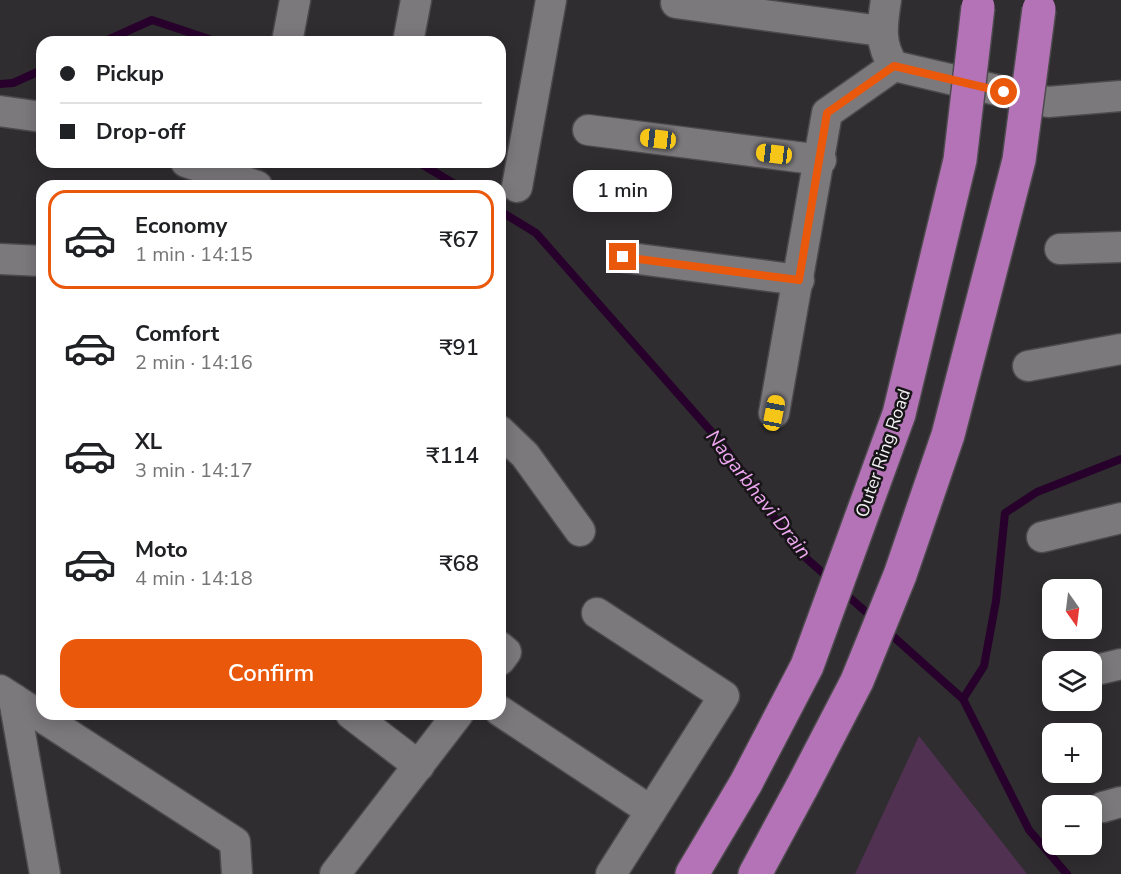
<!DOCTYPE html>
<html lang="en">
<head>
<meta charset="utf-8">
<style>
	:root { --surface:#fff; --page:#f2f2f2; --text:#202124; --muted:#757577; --line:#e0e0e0; --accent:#ea580c }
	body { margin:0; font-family:"Nunito Sans",sans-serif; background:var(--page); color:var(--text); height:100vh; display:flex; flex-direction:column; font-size:22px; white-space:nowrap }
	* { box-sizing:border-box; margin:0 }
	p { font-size:20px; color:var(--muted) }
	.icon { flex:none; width:33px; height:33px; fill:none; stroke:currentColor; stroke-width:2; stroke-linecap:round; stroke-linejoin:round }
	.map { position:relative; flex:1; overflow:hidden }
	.drawer { position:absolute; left:36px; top:180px; width:470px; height:540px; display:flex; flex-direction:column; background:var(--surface); border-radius:18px; box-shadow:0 3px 15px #0003 }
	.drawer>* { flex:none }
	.hud { position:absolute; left:36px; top:36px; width:470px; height:132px; border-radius:18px; box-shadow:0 3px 15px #0003; display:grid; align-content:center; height:132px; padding:0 24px; background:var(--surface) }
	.needle { width:39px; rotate:166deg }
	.buttons { position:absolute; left:1042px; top:579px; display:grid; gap:12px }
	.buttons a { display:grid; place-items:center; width:60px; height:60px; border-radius:12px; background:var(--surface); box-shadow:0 3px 15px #0003; font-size:30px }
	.end { position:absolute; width:27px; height:27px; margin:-14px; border:8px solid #ea580c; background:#fff; box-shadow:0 0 0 3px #fff }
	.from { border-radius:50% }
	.bubble { position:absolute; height:42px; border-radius:18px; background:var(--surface); box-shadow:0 3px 15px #0003; font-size:20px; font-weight:600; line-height:42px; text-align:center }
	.car { position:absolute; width:18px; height:36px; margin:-18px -9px; border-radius:8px; box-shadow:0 0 4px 2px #0007; background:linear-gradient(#f5c518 24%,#345 0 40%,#f5c518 0 76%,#345 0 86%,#f5c518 0) }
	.hud b { display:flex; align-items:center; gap:21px; height:57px; font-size:22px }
	.hud b+b { border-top:2px solid var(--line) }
	.hud i { width:15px; height:15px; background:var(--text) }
	ul { padding:10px 0 0; list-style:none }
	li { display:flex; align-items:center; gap:18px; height:99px; margin:0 12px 9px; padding:0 12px; border:3px solid transparent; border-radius:18px }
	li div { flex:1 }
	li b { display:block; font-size:22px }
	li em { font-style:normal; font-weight:600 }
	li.current { border-color:var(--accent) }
	li>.icon { width:54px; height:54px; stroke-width:1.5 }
	.button { display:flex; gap:12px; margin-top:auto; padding:12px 24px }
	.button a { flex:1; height:69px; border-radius:18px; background:var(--accent); color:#fff; font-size:24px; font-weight:600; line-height:69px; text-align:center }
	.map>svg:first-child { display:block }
	.green { fill:#503152 }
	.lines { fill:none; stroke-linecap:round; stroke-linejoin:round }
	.stream { stroke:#28002c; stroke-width:8 }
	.minor-casing { stroke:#4c4a4c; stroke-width:33 }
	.highway-casing { stroke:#4c4a4c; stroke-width:36 }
	.minor { stroke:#7c797c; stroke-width:30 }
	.highway { stroke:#b373b6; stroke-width:33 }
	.highway-bridge-casing { stroke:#4c4a4c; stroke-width:36; stroke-linecap:butt }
	.highway-bridge { stroke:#b373b6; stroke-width:33 }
	.route { stroke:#ea580c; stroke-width:8 }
	.labels { text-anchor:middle; stroke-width:5; stroke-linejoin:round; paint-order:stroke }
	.street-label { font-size:18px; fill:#f2f0f2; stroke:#171517 }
	.water-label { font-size:20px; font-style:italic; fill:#eea7f1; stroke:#171517 }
</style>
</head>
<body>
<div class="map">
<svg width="1121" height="874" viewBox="0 0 1121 874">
	<rect width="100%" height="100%" fill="#2f2d2f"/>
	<path class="green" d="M 919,736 L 1027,874 L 855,874 Z"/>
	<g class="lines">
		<g class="stream">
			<path d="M 103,42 L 152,20 L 218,42"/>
			<path d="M 0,84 L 13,83 L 42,70"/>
			<path d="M 418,162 L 458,186"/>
			<path d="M 500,211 L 536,233 L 724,446 L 798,551 L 832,581"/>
			<path d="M 841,590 L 874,619"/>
			<path d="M 886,630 L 963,699 L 1029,830 L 1067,874"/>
			<path d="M 963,699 L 984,666 L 996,601 L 1005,513 L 1037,492 L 1121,459"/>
		</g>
		<defs>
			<g id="minor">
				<path d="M 886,0 C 882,25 879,45 894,66 L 1048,102 L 1121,96"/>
				<path d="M 676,3 L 881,31"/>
				<path d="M 287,42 L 295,0"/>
				<path d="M 408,42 L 416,0"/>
				<path d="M 0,111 L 42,117"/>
				<path d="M 588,130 L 821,160"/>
				<path d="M 186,162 L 257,186"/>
				<path d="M 517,187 L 551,0"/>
				<path d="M 1060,249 L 1121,247"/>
				<path d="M 623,257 L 799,280"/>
				<path d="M 0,259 L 42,261"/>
				<path d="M 1028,366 L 1121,349"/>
				<path d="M 774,413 L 827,113 L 894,66"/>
				<path d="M 500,431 L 525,455 L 580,531"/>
				<path d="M 1042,537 L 1121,518"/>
				<path d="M 597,613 L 724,696 L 611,874"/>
				<path d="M 500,647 L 506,652 L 500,660"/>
				<path d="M 1092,671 L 1121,664"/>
				<path d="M 0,690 L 235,842 L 237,874"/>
				<path d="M 14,699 L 45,874"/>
				<path d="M 500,711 L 651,811"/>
				<path d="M 351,714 L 419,766"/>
				<path d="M 1103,807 L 1121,802"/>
				<path d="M 335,874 L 458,714"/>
			</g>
			<g id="highway">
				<path d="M 692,874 L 746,783"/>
				<path d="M 755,874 L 802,787"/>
			</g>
		</defs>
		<use href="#minor" class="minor-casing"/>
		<use href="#highway" class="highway-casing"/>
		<use href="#minor" class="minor"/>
		<use href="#highway" class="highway"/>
		<defs>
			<g id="highway-bridge">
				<path d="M 746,783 L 807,666 L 899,414 L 960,160 L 978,7"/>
				<path d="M 802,787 L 857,681 L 900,575 L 948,435 L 1019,160 L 1039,9"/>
			</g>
		</defs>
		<use href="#highway-bridge" class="highway-bridge-casing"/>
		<use href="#highway-bridge" class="highway-bridge"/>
	</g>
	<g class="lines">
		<path class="route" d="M 623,257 L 799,280 L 827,113 L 894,66 L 1004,92"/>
	</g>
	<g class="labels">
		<g class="street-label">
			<text transform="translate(883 453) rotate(-71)" y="6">Outer Ring Road</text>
		</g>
		<g class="water-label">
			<text transform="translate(759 494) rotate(52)" y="7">Nagarbhavi Drain</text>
		</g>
	</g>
</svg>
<div class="buttons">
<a><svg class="needle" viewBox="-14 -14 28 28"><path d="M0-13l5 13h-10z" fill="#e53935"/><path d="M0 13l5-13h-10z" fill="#757577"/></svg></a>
<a><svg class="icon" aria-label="layers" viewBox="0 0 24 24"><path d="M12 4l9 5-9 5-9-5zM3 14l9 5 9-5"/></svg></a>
<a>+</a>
<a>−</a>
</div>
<i class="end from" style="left:1004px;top:92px"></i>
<i class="end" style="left:623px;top:257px"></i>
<div class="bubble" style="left:573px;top:170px;width:99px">1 min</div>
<i class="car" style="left:658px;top:139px;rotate:277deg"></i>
<i class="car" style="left:774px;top:154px;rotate:277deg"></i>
<i class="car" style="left:774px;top:413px;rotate:11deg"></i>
<div class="hud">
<b><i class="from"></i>Pickup</b>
<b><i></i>Drop-off</b>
</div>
<section class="drawer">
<ul>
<li class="current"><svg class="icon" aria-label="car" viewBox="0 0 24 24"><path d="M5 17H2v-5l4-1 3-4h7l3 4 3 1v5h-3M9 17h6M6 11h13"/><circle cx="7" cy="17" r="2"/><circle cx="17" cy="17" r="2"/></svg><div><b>Economy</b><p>1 min · 14:15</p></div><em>₹67</em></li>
<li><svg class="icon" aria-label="car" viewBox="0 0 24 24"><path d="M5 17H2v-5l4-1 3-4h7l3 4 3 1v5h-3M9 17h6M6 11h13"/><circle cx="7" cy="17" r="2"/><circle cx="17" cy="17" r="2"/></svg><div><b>Comfort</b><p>2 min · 14:16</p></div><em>₹91</em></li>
<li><svg class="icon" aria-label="car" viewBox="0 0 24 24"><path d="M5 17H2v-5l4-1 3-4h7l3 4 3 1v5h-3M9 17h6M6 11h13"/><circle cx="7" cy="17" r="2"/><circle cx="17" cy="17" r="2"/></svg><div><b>XL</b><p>3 min · 14:17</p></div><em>₹114</em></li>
<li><svg class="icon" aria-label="car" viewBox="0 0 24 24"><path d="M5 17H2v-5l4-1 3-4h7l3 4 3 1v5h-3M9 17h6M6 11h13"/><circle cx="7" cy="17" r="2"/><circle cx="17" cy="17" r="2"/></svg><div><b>Moto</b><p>4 min · 14:18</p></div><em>₹68</em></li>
</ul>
<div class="button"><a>Confirm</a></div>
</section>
</div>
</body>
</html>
